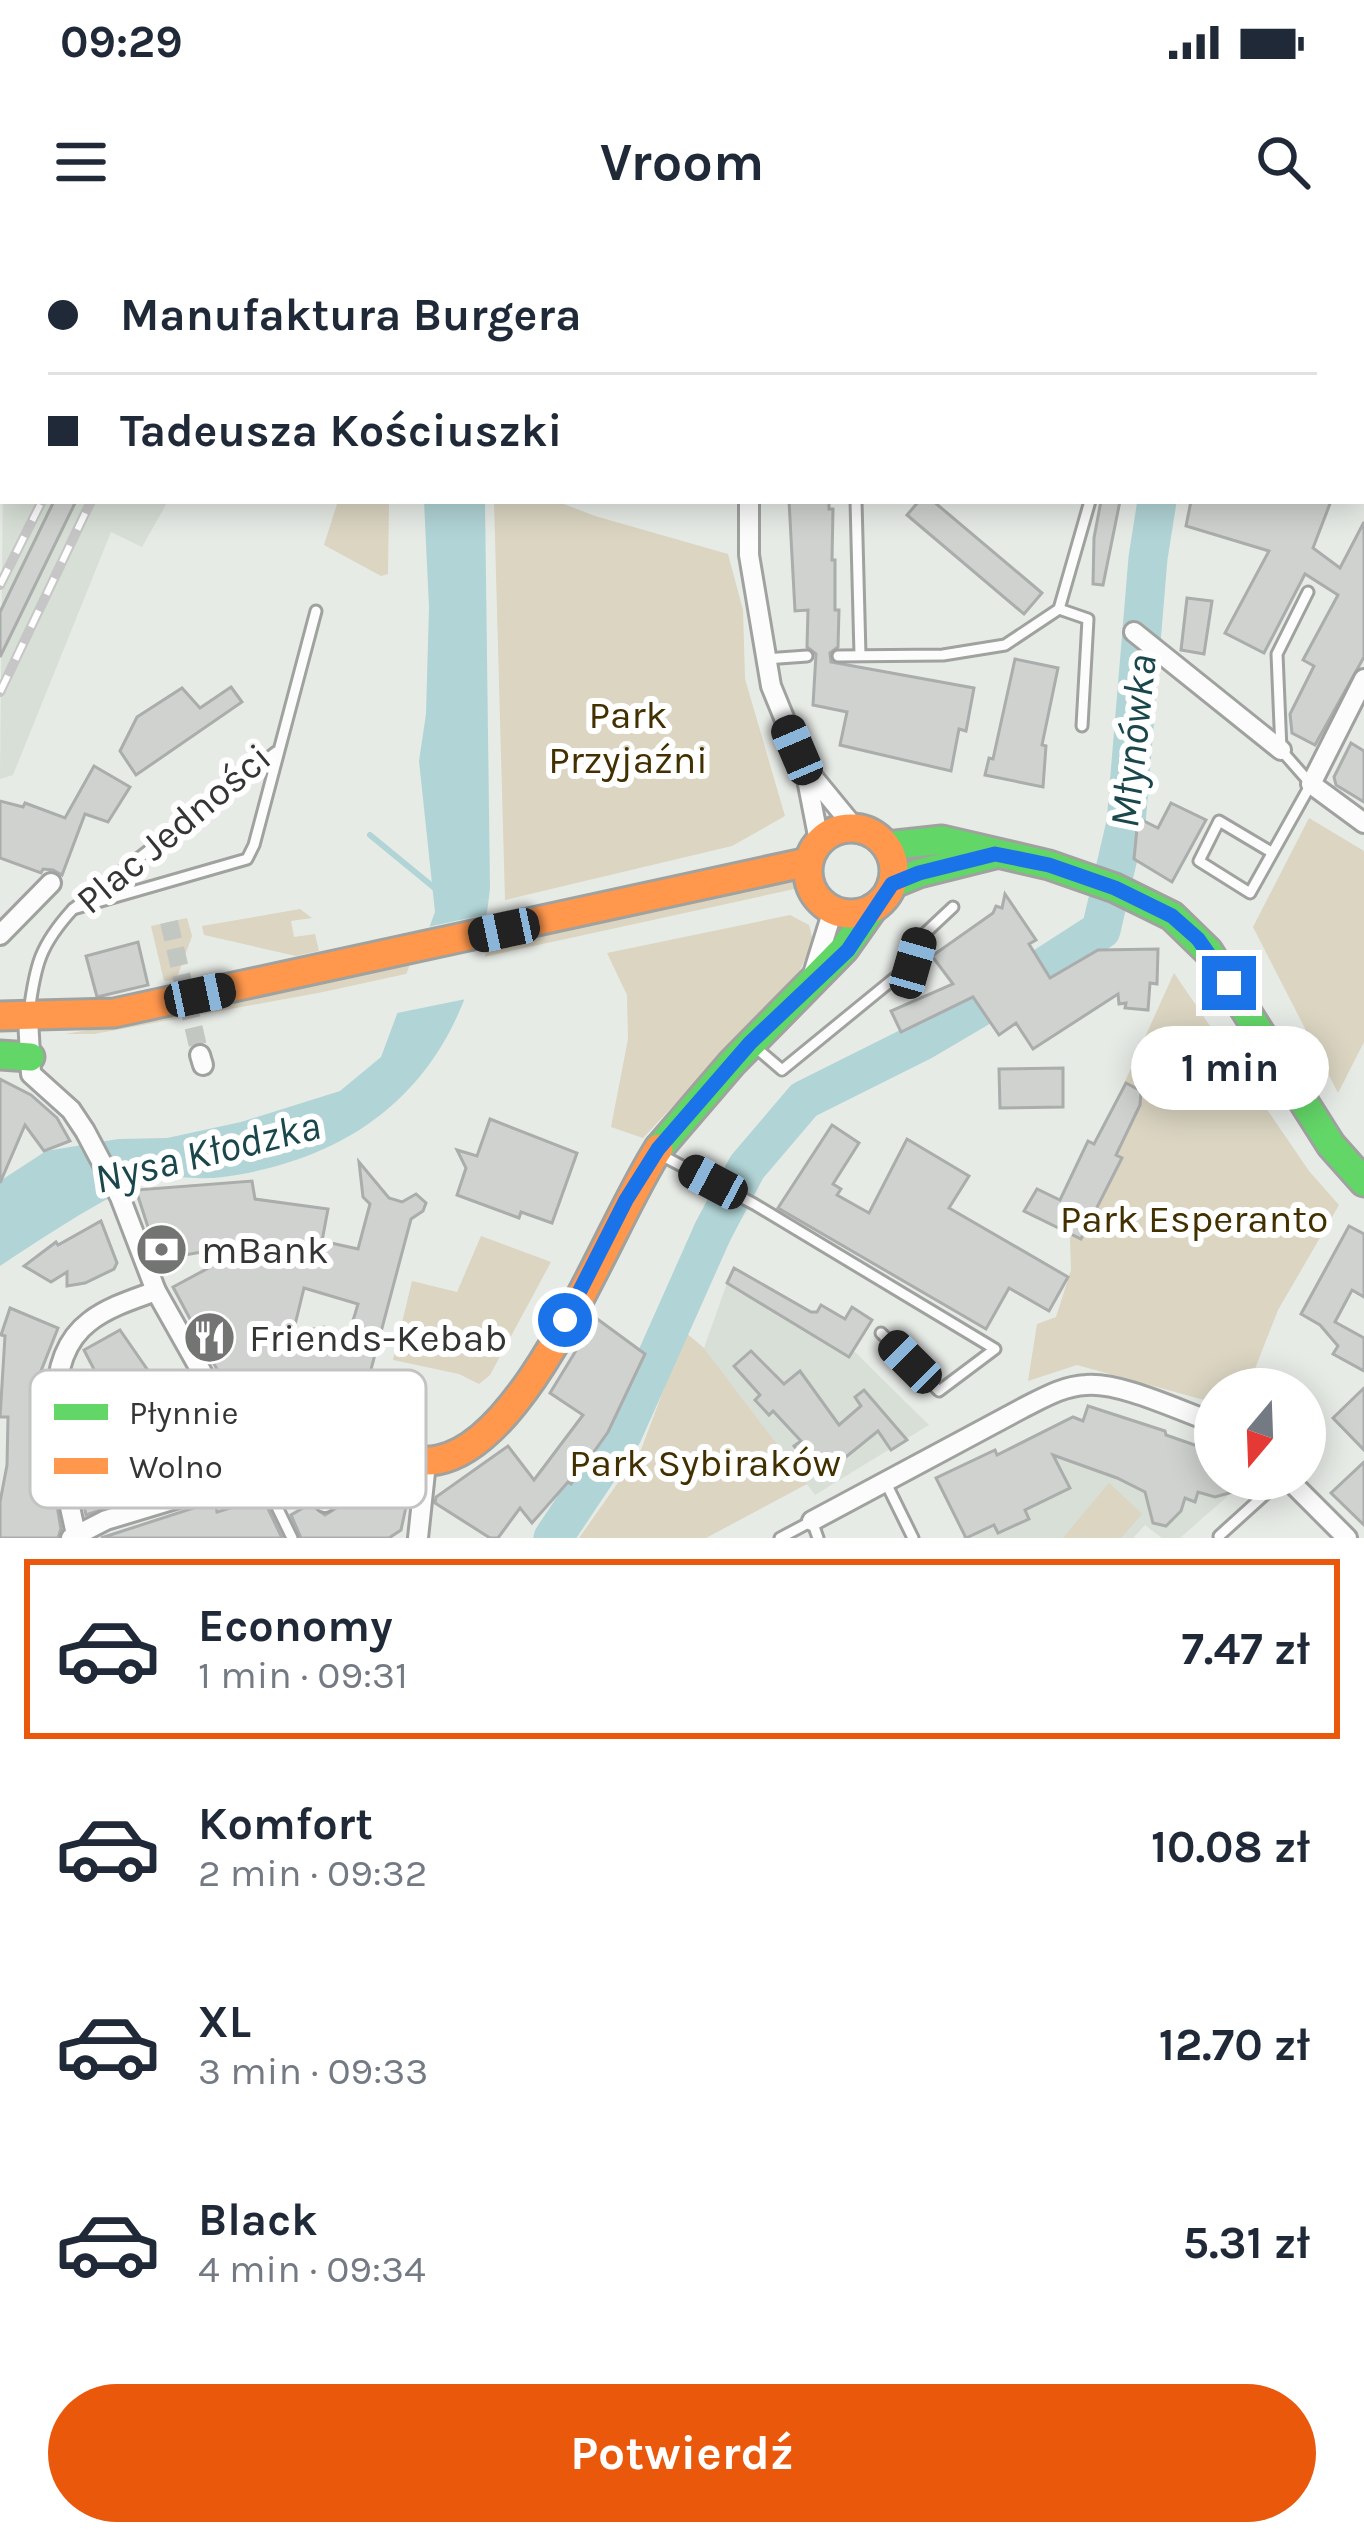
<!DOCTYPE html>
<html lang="pl">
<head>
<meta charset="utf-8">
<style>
	:root { --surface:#fff; --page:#f2f2f3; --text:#1f2937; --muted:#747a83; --line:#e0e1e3; --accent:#ea580c }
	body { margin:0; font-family:Karla,sans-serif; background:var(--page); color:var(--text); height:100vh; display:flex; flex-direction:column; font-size:45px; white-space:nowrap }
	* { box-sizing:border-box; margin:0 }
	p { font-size:39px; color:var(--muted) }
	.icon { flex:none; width:66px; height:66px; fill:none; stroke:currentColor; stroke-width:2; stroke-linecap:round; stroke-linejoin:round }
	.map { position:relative; height:1298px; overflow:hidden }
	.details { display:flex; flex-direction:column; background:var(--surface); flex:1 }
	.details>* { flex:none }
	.top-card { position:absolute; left:0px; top:0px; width:1365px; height:264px; box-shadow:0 6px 30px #0003; display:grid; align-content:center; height:264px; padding:0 48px; background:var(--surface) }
	.needle { width:78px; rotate:199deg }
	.tools { position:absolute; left:1194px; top:1128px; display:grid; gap:24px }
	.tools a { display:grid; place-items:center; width:132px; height:132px; border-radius:50%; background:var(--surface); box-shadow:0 6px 30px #0003; font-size:60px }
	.end { position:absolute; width:54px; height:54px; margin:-27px; border:15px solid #1a73e8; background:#fff; box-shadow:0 0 0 6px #fff }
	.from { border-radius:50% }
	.bubble { position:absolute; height:84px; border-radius:42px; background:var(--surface); box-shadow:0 6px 30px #0003; font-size:39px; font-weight:700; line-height:84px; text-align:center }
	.car { position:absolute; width:36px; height:72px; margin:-36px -18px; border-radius:15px; box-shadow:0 0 9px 3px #0007; background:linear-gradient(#222 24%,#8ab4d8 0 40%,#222 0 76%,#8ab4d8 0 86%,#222 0) }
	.top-card b { display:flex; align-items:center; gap:42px; height:114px; font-size:45px }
	.top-card b+b { border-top:3px solid var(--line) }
	.top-card i { width:30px; height:30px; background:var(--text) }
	ul { padding:21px 0 0; list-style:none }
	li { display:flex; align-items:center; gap:36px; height:180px; margin:0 24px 18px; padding:0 24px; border:6px solid transparent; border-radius:0px }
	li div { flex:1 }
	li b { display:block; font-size:45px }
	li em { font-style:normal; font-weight:700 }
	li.selected { border-color:var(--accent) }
	li>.icon { width:108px; height:108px; stroke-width:1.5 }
	.action { display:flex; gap:24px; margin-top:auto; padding:24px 48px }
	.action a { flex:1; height:138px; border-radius:72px; background:var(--accent); color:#fff; font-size:48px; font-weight:700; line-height:138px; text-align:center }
	.status { display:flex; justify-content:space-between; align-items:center; height:84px; padding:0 60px; background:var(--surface); direction:ltr }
	.status svg { height:33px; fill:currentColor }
	header { display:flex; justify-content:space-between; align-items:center; height:156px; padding:0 48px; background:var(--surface); font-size:54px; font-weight:700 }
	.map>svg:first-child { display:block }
	.built { fill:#d7dfd6 }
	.green { fill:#dbd5c2 }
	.water { fill:#b1d4d6 }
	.pier { fill:#e7ebe6 }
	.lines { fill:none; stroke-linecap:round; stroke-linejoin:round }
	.stream { stroke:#b1d4d6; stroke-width:6 }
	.river { stroke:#b1d4d6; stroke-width:39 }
	.building { fill:#cfd2cf; stroke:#aaadab; stroke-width:3; fill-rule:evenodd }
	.street-tunnel { stroke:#c3c7c2; stroke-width:18; stroke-dasharray:18 9; stroke-linecap:butt }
	.lane-casing { stroke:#a0a29f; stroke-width:15 }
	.street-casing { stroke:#a0a29f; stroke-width:24 }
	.fast-casing { stroke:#a0a29f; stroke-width:33 }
	.slow-casing { stroke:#a0a29f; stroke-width:33 }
	.lane { stroke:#fbfcfb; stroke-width:9 }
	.street { stroke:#fbfcfb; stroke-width:18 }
	.fast { stroke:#63d668; stroke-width:27 }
	.slow { stroke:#ff974d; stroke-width:27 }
	.rail-casing { stroke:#c6c6c6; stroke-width:10 }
	.rail { stroke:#fff; stroke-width:6; stroke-dasharray:18; stroke-linecap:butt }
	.route { stroke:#1a73e8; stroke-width:15 }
	.labels { text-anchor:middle; stroke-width:12; stroke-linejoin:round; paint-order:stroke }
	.park-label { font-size:39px; fill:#433001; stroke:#fff }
	.street-label { font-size:39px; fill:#343633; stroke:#fff }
	.poi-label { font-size:39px; fill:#343633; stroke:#fff; text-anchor:start }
	.water-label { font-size:42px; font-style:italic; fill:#1a474b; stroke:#fff }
	.key { fill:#fff; stroke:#c2c3c2; stroke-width:3 }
	.key-label { font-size:33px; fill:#343633 }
</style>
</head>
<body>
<div class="status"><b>09:29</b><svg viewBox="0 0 49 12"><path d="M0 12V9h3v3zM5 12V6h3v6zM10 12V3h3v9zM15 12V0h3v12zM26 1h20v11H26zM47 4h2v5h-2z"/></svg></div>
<header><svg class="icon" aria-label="menu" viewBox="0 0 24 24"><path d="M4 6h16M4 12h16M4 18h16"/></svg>Vroom<svg class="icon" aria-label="search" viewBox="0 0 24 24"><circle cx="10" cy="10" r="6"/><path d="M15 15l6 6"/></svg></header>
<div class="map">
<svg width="1364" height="1298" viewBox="0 0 1364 1298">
	<rect width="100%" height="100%" fill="#e7ebe6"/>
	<g class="built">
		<path d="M 3,237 L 3,261 L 168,261 L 142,307 L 111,292 L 13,535 L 0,539 Z"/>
		<path d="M 727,1043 L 848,1116 L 853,1110 L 929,1185 L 815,1255 L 704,1108 Z"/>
		<path d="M 1089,1166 L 1165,1191 L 1215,1239 L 1247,1239 L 1180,1298 L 1162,1298 L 1145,1285 L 1133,1298 L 962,1298 L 964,1294 L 936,1238 L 995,1210 L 998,1214 L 1073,1177 L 1083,1180 Z"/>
	</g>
	<g class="green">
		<path d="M 338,261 L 389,261 L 388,334 L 381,336 L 324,305 Z"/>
		<path d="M 494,261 L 556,261 L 595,276 L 728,314 L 743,370 L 745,439 L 785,576 L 732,606 L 505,660 Z"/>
		<path d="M 1309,578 L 1364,611 L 1364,802 L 1338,853 L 1253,687 Z"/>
		<path d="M 794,636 L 799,639 L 799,648 L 323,752 L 94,794 L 65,794 L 153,779 Z"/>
		<path d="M 300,669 L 312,678 L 291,681 L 294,697 L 315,694 L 319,711 L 296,716 L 204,695 L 202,686 Z"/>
		<path d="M 790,675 L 809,685 L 813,701 L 800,730 L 643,898 L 611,887 L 628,799 L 627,755 L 607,713 Z"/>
		<path d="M 187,678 L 192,696 L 176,740 L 164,741 L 151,686 Z"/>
		<path d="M 1174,733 L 1309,931 L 1339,965 L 1278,1070 L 1247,1149 L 1215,1149 L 1215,1163 L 1077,1125 L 1028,1141 L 1037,1084 L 1056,1077 L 1071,1030 L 1069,965 Z"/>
		<path d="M 481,996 L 551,1022 L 490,1135 L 479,1144 L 459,1134 L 393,1120 L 412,1041 L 457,1052 Z"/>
		<path d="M 685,1092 L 704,1108 L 807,1244 L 706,1298 L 579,1298 L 641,1210 Z"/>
		<path d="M 1109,1243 L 1142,1274 L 1121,1298 L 1063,1298 Z"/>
	</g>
	<path class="water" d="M 424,261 L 485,261 L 490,648 C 474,810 389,914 223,937 C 197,941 167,933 141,940 C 130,943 119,952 109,958 C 71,979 36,1002 0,1026 L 0,941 L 46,911 L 118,899 L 167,898 L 241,882 L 340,851 L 381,817 L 435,672 L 419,521 L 426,474 L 429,367 Z"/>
	<path class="pier" d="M 493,673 L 490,701 L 471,758 L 392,774 L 423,688 Z"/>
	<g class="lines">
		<g class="stream">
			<path d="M 0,235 L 1,236"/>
			<path d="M 370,595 L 437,650"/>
		</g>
		<g class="river">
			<path d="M 1211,3 L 1211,0"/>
			<path d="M 999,756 L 1101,690 L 1126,583 L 1148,318 L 1157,261"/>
			<path d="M 553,1298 L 623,1193 L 713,991 L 747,927 L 804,860 L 924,800 L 980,767"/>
		</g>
	</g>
	<g class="building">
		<path d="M 54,261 L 76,261 L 0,417 L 0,372 Z"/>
		<path d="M 789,261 L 829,261 L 829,269 L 833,269 L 832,320 L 835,320 L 835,370 L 839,370 L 838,407 L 830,413 L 831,422 L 974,448 L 966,491 L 959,489 L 951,531 L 840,505 L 847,472 L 813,465 L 816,414 L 807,407 L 808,370 L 795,371 Z"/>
		<path d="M 919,261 L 933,261 L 1042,353 L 1024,374 L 907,275 Z"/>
		<path d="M 1101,261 L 1120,261 L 1103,345 L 1093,344 L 1094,298 Z"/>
		<path d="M 1191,261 L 1331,261 L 1313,308 L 1340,328 L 1364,282 L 1364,417 L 1315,505 L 1292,493 L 1290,474 L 1314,426 L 1303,420 L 1338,355 L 1305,334 L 1264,413 L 1225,393 L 1269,311 L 1186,286 Z"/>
		<path d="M 1187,358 L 1212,361 L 1204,414 L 1181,410 Z"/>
		<path d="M 1015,419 L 1058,428 L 1042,505 L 1046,506 L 1043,547 L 985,535 L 989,518 L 993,519 Z"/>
		<path d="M 231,447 L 242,462 L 136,535 L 120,511 L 137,477 L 182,448 L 200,468 Z"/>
		<path d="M 1351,503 L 1364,511 L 1364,562 L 1336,545 L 1334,537 Z"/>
		<path d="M 94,526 L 130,547 L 108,582 L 85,574 L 62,635 L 53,630 L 43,629 L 41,633 L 0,618 L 0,561 L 23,567 L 25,563 L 65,578 Z"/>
		<path d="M 1171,563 L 1206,580 L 1172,642 L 1134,619 L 1138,578 L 1158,588 Z"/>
		<path d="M 1005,654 L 1036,700 L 1029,704 L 1050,738 L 1098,710 L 1158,709 L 1157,744 L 1150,743 L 1148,770 L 1125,768 L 1126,763 L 1119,764 L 1118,754 L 1033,809 L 1016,783 L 999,795 L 973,757 L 901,792 L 891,771 L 953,744 L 932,716 L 993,673 L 996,666 L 1002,668 Z"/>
		<path d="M 138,702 L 148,745 L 97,757 L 86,716 Z"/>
		<path d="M 1063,828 L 1063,867 L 1000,868 L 999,829 Z"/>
		<path d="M 0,839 L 31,855 L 57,878 L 70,901 L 44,911 L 25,885 L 0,943 Z"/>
		<path d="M 1126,843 L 1141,851 L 1140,865 L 1116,915 L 1122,918 L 1081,999 L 1024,971 L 1037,949 L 1060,960 L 1088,901 L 1094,904 Z"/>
		<path d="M 490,879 L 577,913 L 552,983 L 521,972 L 519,978 L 457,955 L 466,928 L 457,910 L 477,916 Z"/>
		<path d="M 832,885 L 859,903 L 833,944 L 841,949 L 837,955 L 869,973 L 907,899 L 969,936 L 949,968 L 1068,1037 L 1049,1071 L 1009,1048 L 986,1089 L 778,968 Z"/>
		<path d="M 359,922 L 389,958 L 402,962 L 416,954 L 426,963 L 423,971 L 411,979 L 369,1137 L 340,1131 L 326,1181 L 236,1156 L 231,1153 L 233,1147 L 220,1135 L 173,1047 L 257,1002 L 163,1019 L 157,1015 L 136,950 L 252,941 L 255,959 L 328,969 L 322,1001 L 358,1009 L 370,964 L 363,957 ZM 304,1048 L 358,1064 L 346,1104 L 324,1087 L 293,1093 Z"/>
		<path d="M 101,981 L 117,1023 L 114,1029 L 85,1043 L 67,1046 L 67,1032 L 51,1042 L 24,1026 L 56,1002 L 58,1005 Z"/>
		<path d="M 1349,986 L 1364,994 L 1364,1057 L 1352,1050 L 1335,1082 L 1364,1098 L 1364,1131 L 1333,1114 L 1338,1106 L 1320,1085 L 1301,1074 Z"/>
		<path d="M 734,1028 L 811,1072 L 817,1072 L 821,1065 L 845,1079 L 852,1067 L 872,1080 L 849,1117 L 727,1043 Z"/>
		<path d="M 10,1068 L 58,1088 L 39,1136 L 44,1133 L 43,1184 L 61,1289 L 58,1298 L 0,1298 L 0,1262 L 7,1225 L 8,1177 L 0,1177 L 5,1096 L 1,1095 Z"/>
		<path d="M 596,1078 L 645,1114 L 608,1192 L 571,1244 L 568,1242 L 532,1283 L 520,1268 L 498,1298 L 490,1298 L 435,1263 L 436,1257 L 508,1206 L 534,1240 L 583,1175 L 550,1153 Z"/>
		<path d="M 120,1090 L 154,1139 L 160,1134 L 187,1162 L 202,1191 L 210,1187 L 230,1227 L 86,1275 L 73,1211 L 70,1156 L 99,1139 L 84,1110 Z"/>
		<path d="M 751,1111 L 784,1144 L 800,1131 L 839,1185 L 861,1166 L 855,1157 L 864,1150 L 907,1200 L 891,1210 L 878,1191 L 836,1225 L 828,1216 L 813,1228 L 794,1206 L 801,1201 L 773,1171 L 769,1175 L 755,1160 L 760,1155 L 734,1126 Z"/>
		<path d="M 1364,1148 L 1364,1210 L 1333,1178 Z"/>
		<path d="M 1088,1166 L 1165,1191 L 1166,1195 L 1215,1212 L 1215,1239 L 1254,1239 L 1254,1246 L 1215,1257 L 1198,1252 L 1195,1262 L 1185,1258 L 1181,1271 L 1166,1286 L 1153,1283 L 1145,1252 L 1117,1238 L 1053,1215 L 1070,1248 L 1025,1270 L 1029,1279 L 998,1293 L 994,1285 L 966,1298 L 936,1238 L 995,1210 L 997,1215 L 1073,1177 L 1083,1181 Z"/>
		<path d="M 327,1220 L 337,1235 L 345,1229 L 354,1242 L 357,1240 L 371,1258 L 377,1252 L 382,1258 L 400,1242 L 409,1253 L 401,1290 L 389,1298 L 301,1298 L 291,1275 L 310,1264 L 325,1275 L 338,1267 L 337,1255 L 317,1227 Z"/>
		<path d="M 1364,1222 L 1364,1285 L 1331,1253 Z"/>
		<path d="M 263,1258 L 282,1298 L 101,1298 L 215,1261 L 217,1272 Z"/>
	</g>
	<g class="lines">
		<path class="street-tunnel" d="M 169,682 L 200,815"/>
		<defs>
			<g id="lane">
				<path d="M 93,0 L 99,3"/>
				<path d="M 70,3 L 75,0"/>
				<path d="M 1142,3 L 1143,0"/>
				<path d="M 0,122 L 3,123"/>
				<path d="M 856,261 L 860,415"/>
				<path d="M 1059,369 L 1088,379 L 1082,486"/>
				<path d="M 838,416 L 943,415 L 1005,405 L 1059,369 L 1090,261"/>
				<path d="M 765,419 L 807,416"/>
				<path d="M 1271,612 L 1219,581 L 1199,621 L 1250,653 L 1311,544 L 1281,510 L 1277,414 L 1308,352"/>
				<path d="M 73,669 L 247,619 L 254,605 L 316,371"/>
				<path d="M 29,773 C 35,725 40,705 73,669 L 276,512"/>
				<path d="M 754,806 L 782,830 L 913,723 L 921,697 L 953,667"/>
				<path d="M 661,915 L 754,964 L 995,1109 L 939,1151 L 881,1093"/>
				<path d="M 259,1230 L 292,1298"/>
				<path d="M 885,1241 L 913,1298"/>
				<path d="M 1219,1296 L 1282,1239"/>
				<path d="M 780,1298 L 812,1281 L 818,1298"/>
			</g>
			<g id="street">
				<path d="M 19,3 L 21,0"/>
				<path d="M 769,3 L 769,0"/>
				<path d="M 0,40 L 3,34"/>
				<path d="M 749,261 L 749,315 L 771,446 L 805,529 L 819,601"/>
				<path d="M 1134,392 L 1281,510"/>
				<path d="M 1364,439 L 1311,544 L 1364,583"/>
				<path d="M 808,531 L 854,587"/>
				<path d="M 0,695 L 51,643"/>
				<path d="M 813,734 L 833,670"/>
				<path d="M 28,778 L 31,834 L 71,870 L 85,891 L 120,957 L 156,1051 L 218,1161 L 283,1202 L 325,1262"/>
				<path d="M 200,815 L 203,825"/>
				<path d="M 1288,1239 L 1347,1298"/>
				<path d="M 812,1281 L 1023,1168 C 1043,1158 1063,1146 1086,1145 C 1121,1142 1180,1171 1215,1183"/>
				<path d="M 76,1295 C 64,1235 31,1126 89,1082 C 108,1067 134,1059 156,1051"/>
				<path d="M 71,1298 L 106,1280 L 212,1248 L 259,1230 L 283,1202"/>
				<path d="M 418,1298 L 426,1223"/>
			</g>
			<g id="fast">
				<path d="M 887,606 L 942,600 L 1049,625 L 1115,648 L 1172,676 L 1208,711 L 1331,905 L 1364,942"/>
				<path d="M 892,644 L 919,633 L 995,614"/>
				<path d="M 0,815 L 30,817"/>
				<path d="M 659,908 L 732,823 L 844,709 L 873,668"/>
			</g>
			<g id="slow">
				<circle cx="851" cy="631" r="43"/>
				<path d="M 0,776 L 114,773 L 808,622"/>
				<path d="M 283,1202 C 302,1199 319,1197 338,1200 C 371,1206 404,1226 438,1220 C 531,1202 609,984 659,908"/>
			</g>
		</defs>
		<use href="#lane" class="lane-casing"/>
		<use href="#street" class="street-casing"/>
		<use href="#fast" class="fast-casing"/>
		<use href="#slow" class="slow-casing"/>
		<use href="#lane" class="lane"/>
		<use href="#street" class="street"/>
		<use href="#fast" class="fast"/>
		<use href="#slow" class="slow"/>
		<defs>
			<g id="rail">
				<path d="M 173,3 L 174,0"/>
				<path d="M 220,3 L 222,0"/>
				<path d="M 0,345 L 42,261"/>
				<path d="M 0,452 L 91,261"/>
			</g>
		</defs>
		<use href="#rail" class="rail-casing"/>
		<use href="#rail" class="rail"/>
	</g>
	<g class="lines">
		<path class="route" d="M 565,1080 L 626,960 L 658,909 L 750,803 L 848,710 L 892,644 L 919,633 L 995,614 L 1049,625 L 1115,648 L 1172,676 L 1198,699 L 1229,743"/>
	</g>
	<defs>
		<symbol id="bank-disc" viewBox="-11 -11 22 22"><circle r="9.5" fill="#737572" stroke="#fff"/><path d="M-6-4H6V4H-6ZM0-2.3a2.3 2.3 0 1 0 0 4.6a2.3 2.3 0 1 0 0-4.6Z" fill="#fff"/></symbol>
		<symbol id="restaurant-disc" viewBox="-11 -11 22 22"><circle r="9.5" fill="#737572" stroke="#fff"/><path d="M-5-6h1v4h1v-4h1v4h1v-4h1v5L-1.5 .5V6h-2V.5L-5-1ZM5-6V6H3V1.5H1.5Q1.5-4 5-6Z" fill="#fff"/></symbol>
	</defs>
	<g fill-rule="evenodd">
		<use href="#bank-disc" x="132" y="980" width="59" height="59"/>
		<use href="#restaurant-disc" x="180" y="1068" width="59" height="59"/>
	</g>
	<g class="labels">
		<g class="park-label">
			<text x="628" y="488">Park<tspan x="628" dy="45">Przyjaźni</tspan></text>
			<text x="1194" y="992">Park Esperanto</text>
			<text x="705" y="1236">Park Sybiraków</text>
		</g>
		<g class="street-label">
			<text transform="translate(173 588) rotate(-40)" y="14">Plac Jedności</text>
		</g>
		<g class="poi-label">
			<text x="201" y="1023">mBank</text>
			<text x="249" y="1111">Friends-Kebab</text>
		</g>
		<g class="water-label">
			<text transform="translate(1132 501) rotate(-84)" y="15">Młynówka</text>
			<text transform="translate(207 911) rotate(-14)" y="15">Nysa Kłodzka</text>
		</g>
	</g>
	<rect x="30" y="1130" width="396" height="138" rx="18" class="key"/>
	<rect x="54" y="1164" width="54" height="16" fill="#63d668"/>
	<rect x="54" y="1218" width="54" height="16" fill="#ff974d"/>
	<g class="key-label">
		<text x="129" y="1184">Płynnie</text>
		<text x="129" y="1238">Wolno</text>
	</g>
</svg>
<div class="tools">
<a><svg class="needle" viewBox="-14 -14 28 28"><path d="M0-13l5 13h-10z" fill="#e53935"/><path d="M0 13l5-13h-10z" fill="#747a83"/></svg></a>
</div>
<i class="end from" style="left:565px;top:1080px"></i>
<i class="end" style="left:1229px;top:743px"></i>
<div class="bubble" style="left:1131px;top:786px;width:198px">1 min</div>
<i class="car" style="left:797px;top:510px;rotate:337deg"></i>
<i class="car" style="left:504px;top:690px;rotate:258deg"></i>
<i class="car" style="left:913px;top:723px;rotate:16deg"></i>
<i class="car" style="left:200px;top:755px;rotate:78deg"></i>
<i class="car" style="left:713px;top:942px;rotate:298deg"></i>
<i class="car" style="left:910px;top:1122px;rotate:315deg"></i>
<div class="top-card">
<b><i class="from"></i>Manufaktura Burgera</b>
<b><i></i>Tadeusza Kościuszki</b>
</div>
</div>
<section class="details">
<ul>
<li class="selected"><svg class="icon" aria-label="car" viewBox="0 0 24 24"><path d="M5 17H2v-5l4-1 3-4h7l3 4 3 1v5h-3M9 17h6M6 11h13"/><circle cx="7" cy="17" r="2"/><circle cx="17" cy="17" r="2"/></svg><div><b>Economy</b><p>1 min · 09:31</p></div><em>7.47 zł</em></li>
<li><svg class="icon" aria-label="car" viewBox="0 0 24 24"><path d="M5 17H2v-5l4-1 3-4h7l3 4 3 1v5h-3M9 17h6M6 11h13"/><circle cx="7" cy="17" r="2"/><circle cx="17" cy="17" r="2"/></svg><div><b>Komfort</b><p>2 min · 09:32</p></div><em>10.08 zł</em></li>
<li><svg class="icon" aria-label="car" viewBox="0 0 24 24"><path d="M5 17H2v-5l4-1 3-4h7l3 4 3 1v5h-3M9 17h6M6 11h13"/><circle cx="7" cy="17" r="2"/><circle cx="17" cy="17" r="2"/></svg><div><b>XL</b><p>3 min · 09:33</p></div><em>12.70 zł</em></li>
<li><svg class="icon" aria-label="car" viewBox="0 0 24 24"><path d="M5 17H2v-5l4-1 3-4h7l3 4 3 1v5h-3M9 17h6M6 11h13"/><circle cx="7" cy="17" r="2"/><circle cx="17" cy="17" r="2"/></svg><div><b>Black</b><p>4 min · 09:34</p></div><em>5.31 zł</em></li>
</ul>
<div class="action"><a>Potwierdź</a></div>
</section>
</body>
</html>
